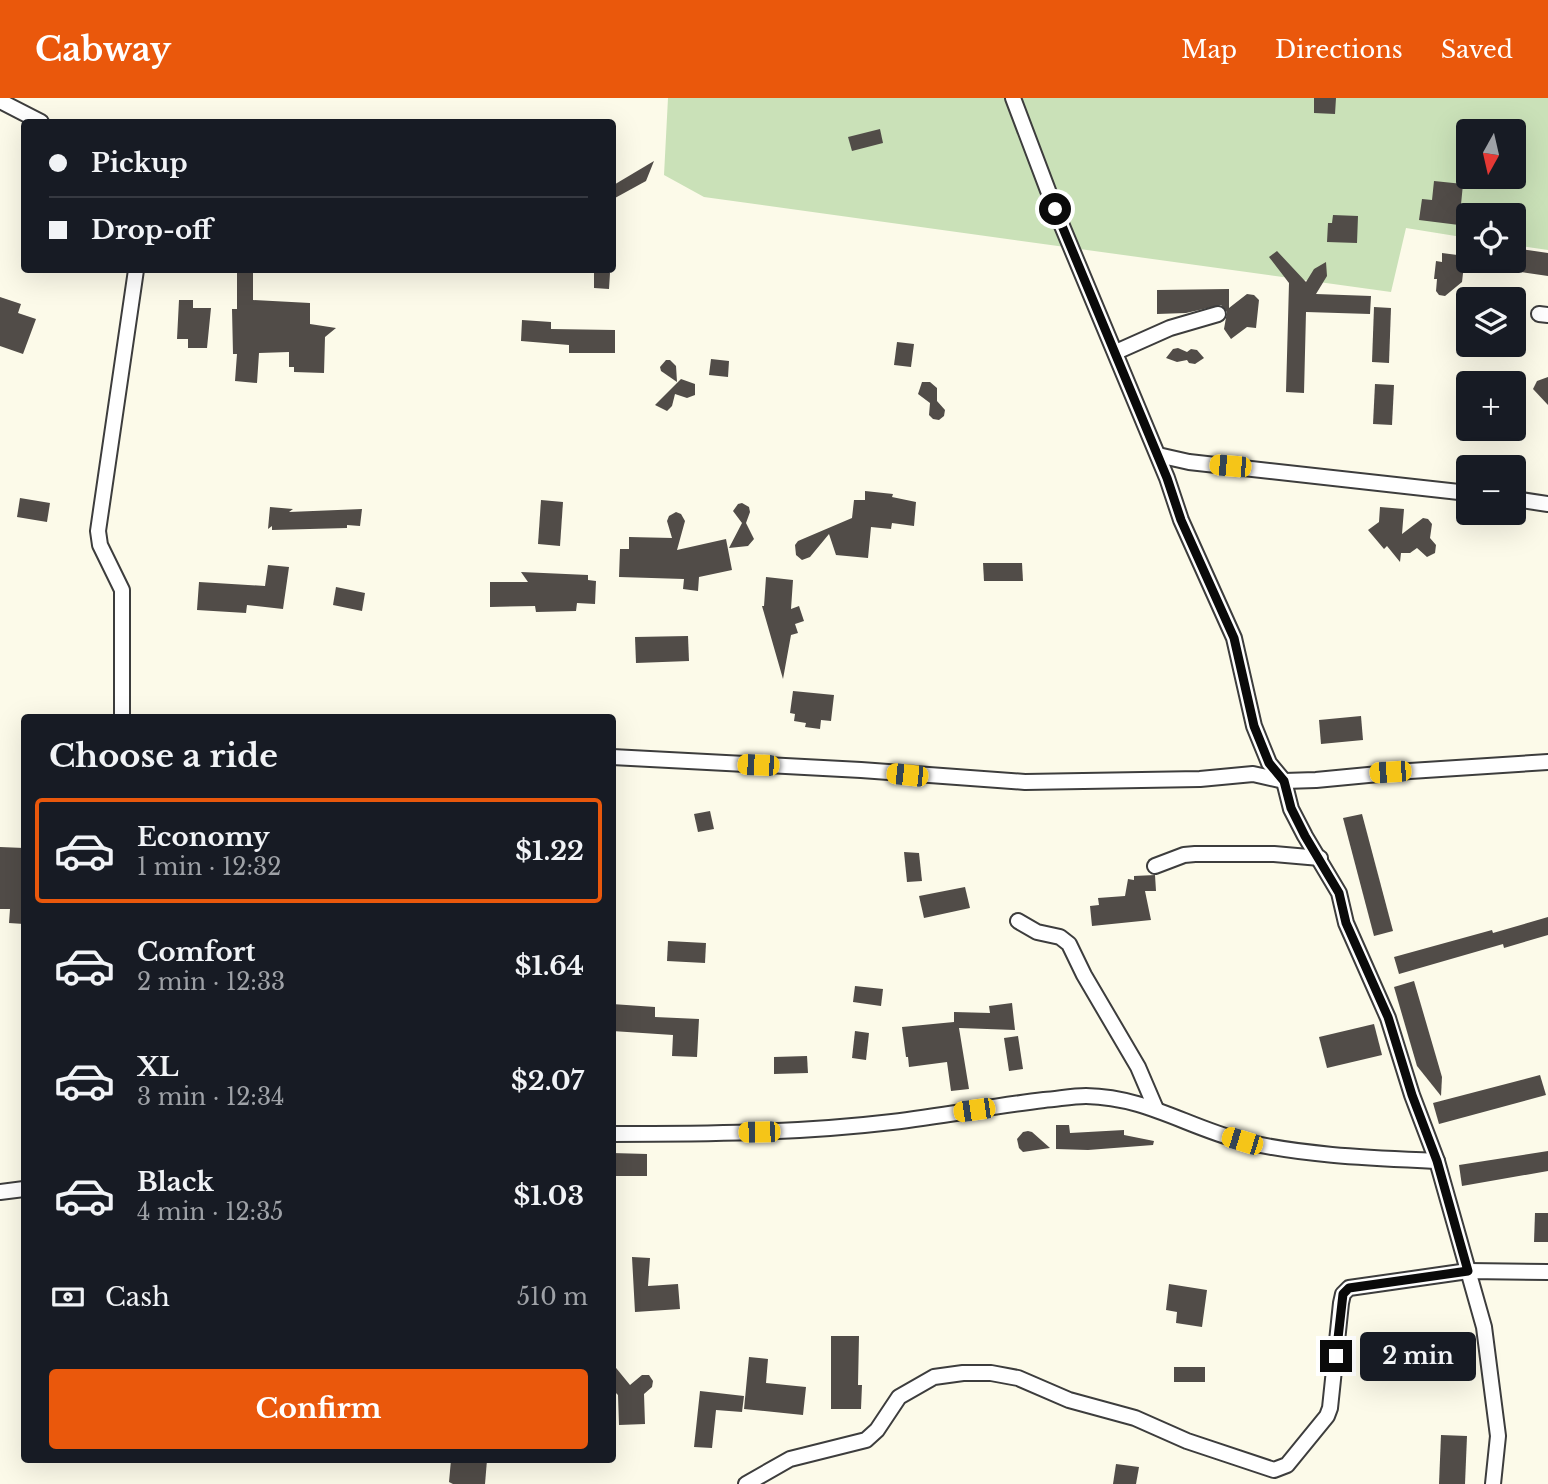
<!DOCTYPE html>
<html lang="en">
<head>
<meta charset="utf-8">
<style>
	:root { --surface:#171b24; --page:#242831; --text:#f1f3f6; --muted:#9ea1a6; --line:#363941; --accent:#ea580c }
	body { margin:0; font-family:"Libre Baskerville",serif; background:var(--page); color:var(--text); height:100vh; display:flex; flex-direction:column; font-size:26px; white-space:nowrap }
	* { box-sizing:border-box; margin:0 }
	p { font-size:23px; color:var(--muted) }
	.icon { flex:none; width:38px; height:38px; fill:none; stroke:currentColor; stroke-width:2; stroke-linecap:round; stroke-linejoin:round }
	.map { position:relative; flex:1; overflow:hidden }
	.drawer { position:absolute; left:21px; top:616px; width:595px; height:749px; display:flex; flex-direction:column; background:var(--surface); border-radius:7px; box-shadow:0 7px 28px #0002 }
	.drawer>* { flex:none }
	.banner { position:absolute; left:21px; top:21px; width:595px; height:154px; border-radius:7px; box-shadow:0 7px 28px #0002; display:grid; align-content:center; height:154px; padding:0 28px; background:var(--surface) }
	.needle { width:46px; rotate:188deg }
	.buttons { position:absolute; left:1456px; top:21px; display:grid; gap:14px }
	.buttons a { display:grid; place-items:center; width:70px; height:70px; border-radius:7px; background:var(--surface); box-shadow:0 7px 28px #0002; font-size:35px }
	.end { position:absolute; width:32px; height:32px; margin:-16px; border:9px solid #0a0a0a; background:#fff; box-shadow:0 0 0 4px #fff }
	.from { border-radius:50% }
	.bubble { position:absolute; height:49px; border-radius:7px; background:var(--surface); box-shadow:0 7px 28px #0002; font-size:23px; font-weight:800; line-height:49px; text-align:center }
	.car { position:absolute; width:21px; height:42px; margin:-21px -10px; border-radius:9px; box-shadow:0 0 5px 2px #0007; background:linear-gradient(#f5c518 24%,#345 0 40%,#f5c518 0 76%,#345 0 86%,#f5c518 0) }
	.banner b { display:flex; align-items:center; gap:24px; height:66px; font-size:26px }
	.banner b+b { border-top:2px solid var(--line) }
	.banner i { width:18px; height:18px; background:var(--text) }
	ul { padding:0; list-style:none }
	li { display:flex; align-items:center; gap:21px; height:105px; margin:0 14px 10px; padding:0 14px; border:4px solid transparent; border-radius:7px }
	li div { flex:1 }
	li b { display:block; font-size:26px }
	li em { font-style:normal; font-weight:800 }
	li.current { border-color:var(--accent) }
	li>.icon { width:63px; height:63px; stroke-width:1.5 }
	h2 { padding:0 28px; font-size:32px; line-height:84px }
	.pay { display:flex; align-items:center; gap:18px; height:77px; padding:0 28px; font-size:26px }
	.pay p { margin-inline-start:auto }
	.button { display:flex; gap:14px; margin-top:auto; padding:14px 28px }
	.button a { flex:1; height:80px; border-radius:7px; background:var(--accent); color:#fff; font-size:28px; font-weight:800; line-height:80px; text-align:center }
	header { display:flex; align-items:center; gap:42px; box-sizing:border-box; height:98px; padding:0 35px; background:var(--accent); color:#fff }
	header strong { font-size:33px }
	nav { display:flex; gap:38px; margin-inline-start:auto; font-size:24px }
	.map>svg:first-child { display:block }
	.green { fill:#cae1b8; fill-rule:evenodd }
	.building { fill:#514c48 }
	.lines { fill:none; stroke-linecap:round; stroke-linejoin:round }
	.street-casing { stroke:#3d3d3d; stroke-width:18 }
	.street { stroke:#fff; stroke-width:14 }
	.route { stroke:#0a0a0a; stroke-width:9 }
</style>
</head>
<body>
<header>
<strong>Cabway</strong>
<nav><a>Map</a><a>Directions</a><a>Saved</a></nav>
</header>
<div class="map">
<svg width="1548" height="1386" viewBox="0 0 1548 1386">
	<rect width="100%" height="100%" fill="#fcfae9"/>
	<path class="green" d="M 668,0 L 1548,0 L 1548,152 L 1514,147 L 1514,117 L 1468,117 L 1468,140 L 1406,130 L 1391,194 L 704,99 L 664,77 ZM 1468,33 L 1514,33 L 1514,79 L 1468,79 Z"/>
	<g class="building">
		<path d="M 1314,0 L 1336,0 L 1335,16 L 1314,15 Z"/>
		<path d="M 880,31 L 883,45 L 852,53 L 848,39 Z"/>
		<path d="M 654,63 L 646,83 L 615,100 L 612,88 Z"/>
		<path d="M 1434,83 L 1463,86 L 1459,127 L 1419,122 L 1422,101 L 1432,102 Z"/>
		<path d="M 1333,117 L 1358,118 L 1357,145 L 1327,144 L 1328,125 L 1332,125 Z"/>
		<path d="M 1514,150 L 1548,155 L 1548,178 L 1514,173 Z"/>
		<path d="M 1277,153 L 1306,184 L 1314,171 L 1326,164 L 1327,178 L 1316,196 L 1371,198 L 1370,216 L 1306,214 L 1304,295 L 1286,294 L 1289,185 L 1269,159 Z"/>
		<path d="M 1442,155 L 1465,158 L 1462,184 L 1445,198 L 1439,197 L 1436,193 L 1437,181 L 1434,181 L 1436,163 L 1442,164 Z"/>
		<path d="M 237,172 L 253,172 L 253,202 L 310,205 L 310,226 L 336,230 L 325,239 L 324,275 L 294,274 L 294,269 L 289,269 L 289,254 L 259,255 L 257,285 L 235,283 L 237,256 L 233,256 L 232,211 L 237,211 Z"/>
		<path d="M 594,174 L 610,175 L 609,191 L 594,190 Z"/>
		<path d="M 1229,191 L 1229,210 L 1247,196 L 1254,197 L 1259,202 L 1256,230 L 1247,229 L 1231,241 L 1224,231 L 1227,214 L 1221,207 L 1186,215 L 1157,216 L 1157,192 Z"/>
		<path d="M 0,199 L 21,206 L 18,215 L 36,221 L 23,256 L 0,248 Z"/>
		<path d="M 179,202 L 193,202 L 193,210 L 211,210 L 207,250 L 188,250 L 188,241 L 177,241 Z"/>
		<path d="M 1374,209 L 1391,210 L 1389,265 L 1372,264 Z"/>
		<path d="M 522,222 L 551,224 L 551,231 L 615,232 L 615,255 L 569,255 L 569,247 L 521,243 Z"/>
		<path d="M 897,244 L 914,246 L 911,269 L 894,267 Z"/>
		<path d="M 1178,250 L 1187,254 L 1191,251 L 1197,252 L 1204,260 L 1195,266 L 1189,265 L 1187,262 L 1177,264 L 1166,260 L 1173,251 Z"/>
		<path d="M 711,261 L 729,263 L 728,279 L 709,277 Z"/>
		<path d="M 666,262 L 670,262 L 676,268 L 677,284 L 661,273 L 660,269 Z"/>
		<path d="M 1548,279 L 1548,307 L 1533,291 L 1537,283 Z"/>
		<path d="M 681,281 L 695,286 L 695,297 L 687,300 L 675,296 L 672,308 L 667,313 L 655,307 Z"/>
		<path d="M 922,284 L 930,284 L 937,290 L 937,303 L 945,312 L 944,318 L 939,322 L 933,321 L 929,317 L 930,305 L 918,296 Z"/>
		<path d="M 1375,286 L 1394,287 L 1392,327 L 1373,326 Z"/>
		<path d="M 865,393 L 893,396 L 892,399 L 916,404 L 914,428 L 892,425 L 891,431 L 871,429 L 868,460 L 836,457 L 829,436 L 810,459 L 802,462 L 796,457 L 795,447 L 798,443 L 852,420 L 854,402 L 865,402 Z"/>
		<path d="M 20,400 L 50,405 L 47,424 L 17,419 Z"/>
		<path d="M 541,402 L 563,404 L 560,448 L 538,446 Z"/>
		<path d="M 742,405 L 749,409 L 750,414 L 746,425 L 754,441 L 748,448 L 729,450 L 742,425 L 733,413 L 738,406 Z"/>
		<path d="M 270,409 L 293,411 L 289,414 L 362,411 L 360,428 L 347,427 L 347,430 L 272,432 L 272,428 L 268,431 Z"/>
		<path d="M 1380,409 L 1404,411 L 1402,436 L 1423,420 L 1428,421 L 1432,426 L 1430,440 L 1436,447 L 1435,455 L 1427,459 L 1417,450 L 1410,455 L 1401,455 L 1400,464 L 1387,448 L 1384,451 L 1368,432 L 1379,424 Z"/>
		<path d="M 676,414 L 681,416 L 685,423 L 677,452 L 726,441 L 732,472 L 699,479 L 698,493 L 683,491 L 684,481 L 619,479 L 620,451 L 629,451 L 629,439 L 672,440 L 667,423 L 669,418 Z"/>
		<path d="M 983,465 L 1022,465 L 1023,483 L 984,483 Z"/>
		<path d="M 268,467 L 289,469 L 283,511 L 247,507 L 246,515 L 197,512 L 199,484 L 265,488 Z"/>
		<path d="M 521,474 L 588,477 L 588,482 L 596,483 L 595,506 L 577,505 L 576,513 L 536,514 L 535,508 L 490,509 L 490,484 L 528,484 Z"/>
		<path d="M 766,479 L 793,482 L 791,511 L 799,508 L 804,523 L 795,526 L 798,535 L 791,537 L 783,581 L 762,508 L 764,508 Z"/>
		<path d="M 336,489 L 365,495 L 362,513 L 333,507 Z"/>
		<path d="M 688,538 L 689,563 L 636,565 L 635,539 Z"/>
		<path d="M 793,593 L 834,597 L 831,623 L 821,622 L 820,631 L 805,629 L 806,625 L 794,623 L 795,616 L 790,615 Z"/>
		<path d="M 1361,618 L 1363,642 L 1321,646 L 1319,622 Z"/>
		<path d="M 710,713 L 714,731 L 698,734 L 694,716 Z"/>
		<path d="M 1362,716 L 1393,833 L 1374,838 L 1343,720 Z"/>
		<path d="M 0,749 L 24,750 L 21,779 L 24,779 L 24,826 L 9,825 L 10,811 L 0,811 Z"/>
		<path d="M 904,754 L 919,755 L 922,783 L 907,784 Z"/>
		<path d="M 1155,777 L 1156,793 L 1145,793 L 1151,822 L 1092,828 L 1090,808 L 1099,807 L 1098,800 L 1125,798 L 1128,781 L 1134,782 L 1134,778 Z"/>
		<path d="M 965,789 L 970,810 L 924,820 L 919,798 Z"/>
		<path d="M 1548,819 L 1548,837 L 1504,850 L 1503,846 L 1399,876 L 1394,859 L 1492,832 L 1493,835 Z"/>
		<path d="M 668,843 L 706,845 L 705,865 L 667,863 Z"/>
		<path d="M 1414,883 L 1442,979 L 1441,998 L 1417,968 L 1394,889 Z"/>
		<path d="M 855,888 L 883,891 L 881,908 L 853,904 Z"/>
		<path d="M 1012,905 L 1015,932 L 959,930 L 969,991 L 951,993 L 947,964 L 909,969 L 908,959 L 906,959 L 902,929 L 954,924 L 954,914 L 990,915 L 989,908 Z"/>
		<path d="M 612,906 L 655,909 L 655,919 L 699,921 L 697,959 L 672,958 L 673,937 L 612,933 Z"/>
		<path d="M 1374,926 L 1382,957 L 1327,970 L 1319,939 Z"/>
		<path d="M 855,933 L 869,935 L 866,962 L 852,960 Z"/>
		<path d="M 1018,938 L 1023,971 L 1009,973 L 1004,940 Z"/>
		<path d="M 807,958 L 808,975 L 774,976 L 774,959 Z"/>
		<path d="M 1540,977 L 1546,997 L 1439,1026 L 1433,1005 Z"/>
		<path d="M 1056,1027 L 1069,1027 L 1070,1035 L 1124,1032 L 1124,1037 L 1154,1043 L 1153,1047 L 1088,1052 L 1056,1051 Z"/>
		<path d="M 1028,1033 L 1032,1034 L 1050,1050 L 1023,1054 L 1019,1050 L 1017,1041 L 1023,1034 Z"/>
		<path d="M 1548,1053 L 1548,1073 L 1462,1088 L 1459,1067 Z"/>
		<path d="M 612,1055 L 647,1056 L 647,1078 L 612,1078 Z"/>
		<path d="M 1535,1115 L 1548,1115 L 1548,1144 L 1534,1144 Z"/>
		<path d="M 632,1159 L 650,1160 L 648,1188 L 678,1186 L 680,1211 L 635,1214 Z"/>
		<path d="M 1169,1186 L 1207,1192 L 1202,1229 L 1176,1225 L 1177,1214 L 1166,1212 Z"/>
		<path d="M 831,1238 L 859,1238 L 858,1287 L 862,1287 L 861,1311 L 831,1311 Z"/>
		<path d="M 749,1259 L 768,1261 L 766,1285 L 806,1289 L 803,1317 L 744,1311 Z"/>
		<path d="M 612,1265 L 630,1287 L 642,1277 L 649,1277 L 653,1283 L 652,1289 L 644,1296 L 645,1326 L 619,1327 L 618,1297 L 612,1291 Z"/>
		<rect x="1174" y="1269" width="31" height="15"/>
		<path d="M 700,1293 L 744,1298 L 742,1314 L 716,1312 L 712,1350 L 694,1349 Z"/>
		<path d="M 1441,1337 L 1467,1338 L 1465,1386 L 1439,1386 Z"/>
		<path d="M 451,1362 L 487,1362 L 485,1386 L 453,1386 L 449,1384 Z"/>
		<path d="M 1116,1366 L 1139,1369 L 1136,1386 L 1113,1386 Z"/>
	</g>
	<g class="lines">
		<defs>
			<g id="street">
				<path d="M 1013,0 L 1055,111 L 1167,380 L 1181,422 L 1234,540 L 1254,628 L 1269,665 L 1284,683 L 1291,711 L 1305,738 L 1339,795 L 1346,825 L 1388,920 L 1412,997 L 1437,1063 L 1484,1229 L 1498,1338 L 1493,1386"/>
				<path d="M 0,3 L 41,24"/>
				<path d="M 1539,216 L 1548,217"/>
				<path d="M 1116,254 L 1170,230 L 1218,216"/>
				<path d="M 1158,357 L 1189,364 L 1468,395"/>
				<path d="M 1514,401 L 1548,406"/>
				<path d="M 122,620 L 122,492 L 100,447 L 98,433 L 136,172"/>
				<path d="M 612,659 L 861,672 L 1025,684 L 1200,681 L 1253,676 L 1284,683 L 1316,682 L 1410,673 L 1548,664"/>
				<path d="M 1155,768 L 1184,757 L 1195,756 L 1274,756 L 1320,760"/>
				<path d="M 1018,823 L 1037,834 L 1060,839 L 1069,846 L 1084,877 L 1138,969 L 1156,1011"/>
				<path d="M 612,1036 C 706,1036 800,1035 892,1024 C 943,1018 993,1008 1044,1002 C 1058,1001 1072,998 1086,998 C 1146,999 1187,1029 1242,1043 C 1306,1058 1372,1060 1437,1063"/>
				<path d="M 0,1094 L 24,1091"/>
				<path d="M 746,1386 L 790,1361 L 866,1342 L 877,1332 L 899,1299 L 934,1279 L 963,1275 L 991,1275 L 1018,1280 L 1069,1302 L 1135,1320 L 1187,1343 L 1274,1372 L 1287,1367 L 1327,1318 L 1330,1310 L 1341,1205 L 1343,1196 L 1349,1190 L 1468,1173 L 1548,1174"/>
			</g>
		</defs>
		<use href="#street" class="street-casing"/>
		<use href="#street" class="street"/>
	</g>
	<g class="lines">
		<path class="route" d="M 1055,111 L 1167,380 L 1181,422 L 1234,540 L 1254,628 L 1269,665 L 1284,683 L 1291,710 L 1305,738 L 1339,795 L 1346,825 L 1388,919 L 1412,997 L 1437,1063 L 1468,1173 L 1349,1190 L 1343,1196 L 1336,1258"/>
	</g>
</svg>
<div class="buttons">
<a><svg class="needle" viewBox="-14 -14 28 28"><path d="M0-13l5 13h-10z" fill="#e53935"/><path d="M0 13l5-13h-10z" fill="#9ea1a6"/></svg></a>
<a><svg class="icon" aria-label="locate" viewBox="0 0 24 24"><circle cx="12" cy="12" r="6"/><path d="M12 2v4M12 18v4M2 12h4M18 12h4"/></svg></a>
<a><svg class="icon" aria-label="layers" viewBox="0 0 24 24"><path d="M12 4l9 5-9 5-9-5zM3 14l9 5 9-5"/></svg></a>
<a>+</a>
<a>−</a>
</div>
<i class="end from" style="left:1055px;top:111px"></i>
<i class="end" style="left:1336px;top:1258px"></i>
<div class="bubble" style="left:1360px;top:1234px;width:116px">2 min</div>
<i class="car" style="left:1230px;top:368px;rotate:275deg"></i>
<i class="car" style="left:758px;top:667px;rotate:272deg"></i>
<i class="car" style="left:1390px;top:674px;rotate:266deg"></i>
<i class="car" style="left:907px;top:677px;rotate:276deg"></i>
<i class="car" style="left:974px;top:1012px;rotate:262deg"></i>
<i class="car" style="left:759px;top:1034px;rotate:269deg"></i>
<i class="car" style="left:1242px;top:1043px;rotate:287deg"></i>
<div class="banner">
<b><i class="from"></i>Pickup</b>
<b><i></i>Drop-off</b>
</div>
<section class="drawer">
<h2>Choose a ride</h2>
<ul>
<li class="current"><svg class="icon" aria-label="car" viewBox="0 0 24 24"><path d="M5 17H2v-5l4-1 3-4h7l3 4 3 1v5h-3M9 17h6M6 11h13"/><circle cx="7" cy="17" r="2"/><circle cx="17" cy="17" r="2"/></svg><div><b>Economy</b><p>1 min · 12:32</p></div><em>$1.22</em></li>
<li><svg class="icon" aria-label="car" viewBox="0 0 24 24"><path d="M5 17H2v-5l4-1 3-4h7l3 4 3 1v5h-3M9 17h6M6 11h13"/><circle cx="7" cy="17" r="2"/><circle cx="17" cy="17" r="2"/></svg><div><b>Comfort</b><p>2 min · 12:33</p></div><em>$1.64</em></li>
<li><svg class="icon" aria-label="car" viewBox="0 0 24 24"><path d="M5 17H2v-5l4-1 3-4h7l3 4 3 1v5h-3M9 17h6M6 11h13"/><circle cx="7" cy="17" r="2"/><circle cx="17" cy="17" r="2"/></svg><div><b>XL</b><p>3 min · 12:34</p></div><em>$2.07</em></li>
<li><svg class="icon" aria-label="car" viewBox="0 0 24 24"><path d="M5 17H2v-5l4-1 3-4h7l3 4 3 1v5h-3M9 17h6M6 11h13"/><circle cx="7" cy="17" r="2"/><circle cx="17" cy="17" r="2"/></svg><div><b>Black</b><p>4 min · 12:35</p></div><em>$1.03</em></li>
</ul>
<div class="pay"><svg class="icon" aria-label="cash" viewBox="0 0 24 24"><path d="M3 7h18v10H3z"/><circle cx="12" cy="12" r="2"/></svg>Cash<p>510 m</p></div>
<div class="button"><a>Confirm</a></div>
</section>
</div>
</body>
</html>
